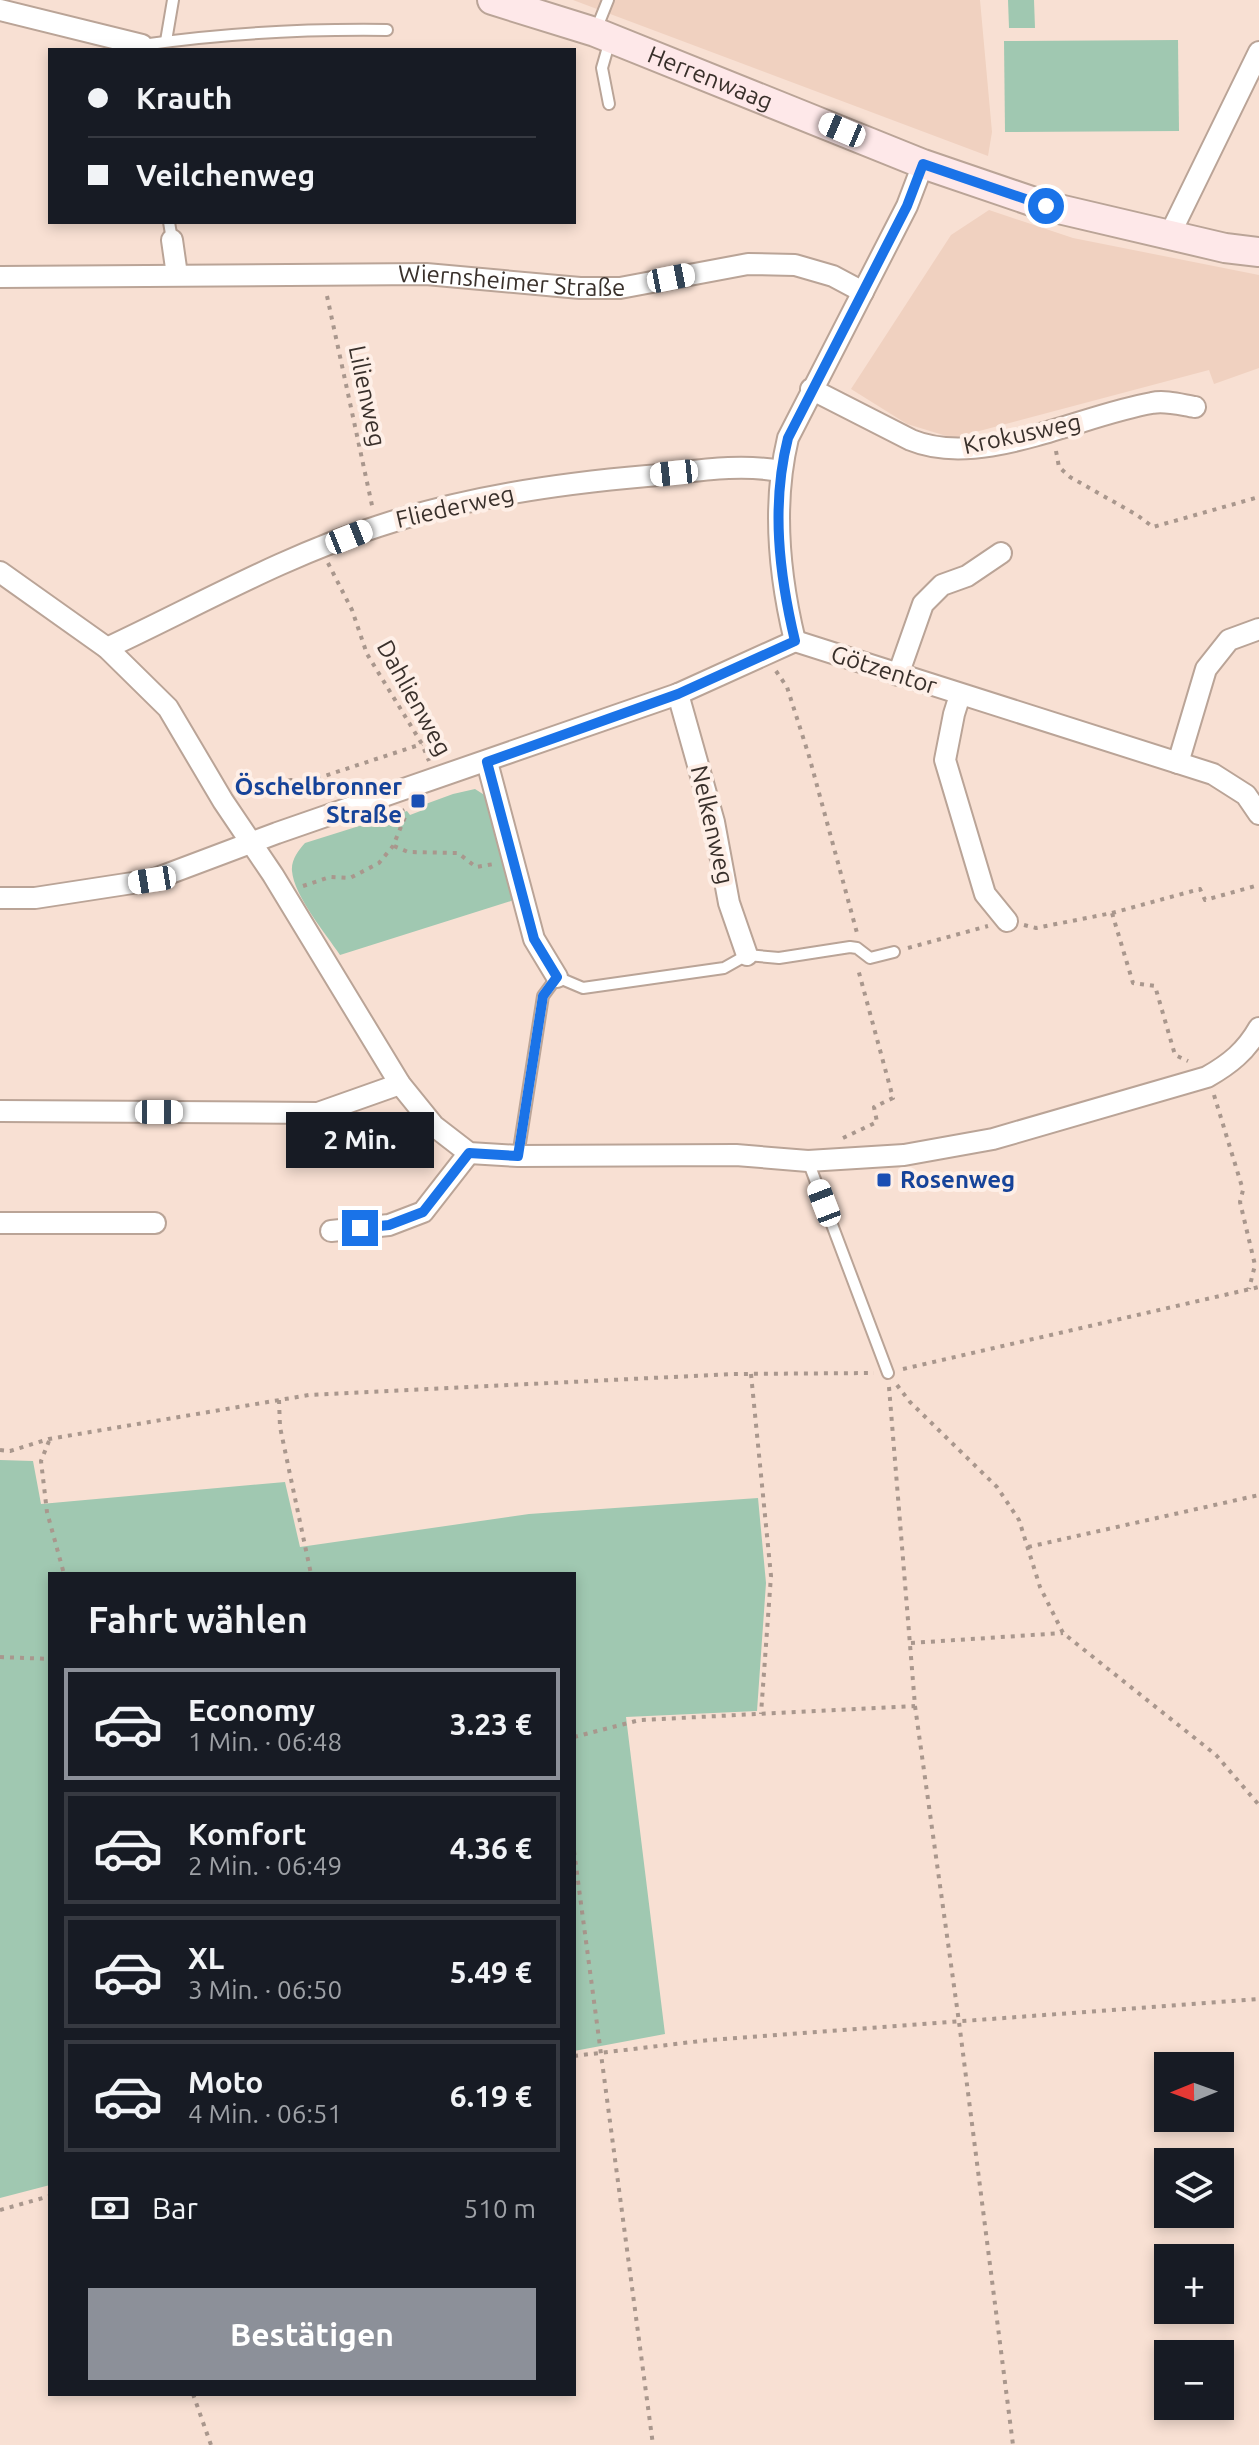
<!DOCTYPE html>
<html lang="de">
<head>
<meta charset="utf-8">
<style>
	:root { --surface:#171b24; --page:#242831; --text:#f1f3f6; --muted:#9ea1a6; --line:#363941; --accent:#8c9099 }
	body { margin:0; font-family:Ubuntu,sans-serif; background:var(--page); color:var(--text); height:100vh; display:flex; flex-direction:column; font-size:30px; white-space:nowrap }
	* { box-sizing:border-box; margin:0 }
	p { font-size:26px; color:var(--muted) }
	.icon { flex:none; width:44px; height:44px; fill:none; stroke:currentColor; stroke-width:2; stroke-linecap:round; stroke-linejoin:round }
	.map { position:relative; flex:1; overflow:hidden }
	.details { position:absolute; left:48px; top:1572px; width:528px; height:824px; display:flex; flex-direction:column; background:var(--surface); border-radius:0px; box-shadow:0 4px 12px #0003 }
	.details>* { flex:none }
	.banner { position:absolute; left:48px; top:48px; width:528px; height:176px; border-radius:0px; box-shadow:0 4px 12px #0003; display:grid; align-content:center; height:176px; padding:0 40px; background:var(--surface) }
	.needle { width:52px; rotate:269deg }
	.fabs { position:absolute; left:1154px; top:2052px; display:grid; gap:16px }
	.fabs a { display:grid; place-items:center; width:80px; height:80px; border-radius:0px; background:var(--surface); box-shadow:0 4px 12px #0003; font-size:40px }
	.end { position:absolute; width:36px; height:36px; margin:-18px; border:10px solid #1a73e8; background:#fff; box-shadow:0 0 0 4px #fff }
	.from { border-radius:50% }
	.bubble { position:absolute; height:56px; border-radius:0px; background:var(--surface); box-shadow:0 4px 12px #0003; font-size:26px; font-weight:600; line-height:56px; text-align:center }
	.car { position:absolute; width:24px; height:48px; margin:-24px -12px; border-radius:10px; box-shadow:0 0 6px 2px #0007; background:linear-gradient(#fff 24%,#345 0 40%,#fff 0 76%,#345 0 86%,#fff 0) }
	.banner b { display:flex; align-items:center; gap:28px; height:76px; font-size:30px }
	.banner b+b { border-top:2px solid var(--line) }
	.banner i { width:20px; height:20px; background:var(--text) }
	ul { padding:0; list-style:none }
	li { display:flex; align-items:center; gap:24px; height:112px; margin:0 16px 12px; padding:0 24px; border:4px solid var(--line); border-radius:0px }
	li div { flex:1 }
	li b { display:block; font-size:30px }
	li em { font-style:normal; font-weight:600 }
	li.current { border-color:var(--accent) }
	li>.icon { width:72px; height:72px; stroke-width:1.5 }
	h2 { padding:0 40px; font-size:36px; line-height:96px }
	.pay { display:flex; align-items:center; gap:20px; height:88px; padding:0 40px; font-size:30px }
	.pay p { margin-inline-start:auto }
	.button { display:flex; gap:16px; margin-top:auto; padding:16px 40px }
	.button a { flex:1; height:92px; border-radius:0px; background:var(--accent); color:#fff; font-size:32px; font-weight:600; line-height:92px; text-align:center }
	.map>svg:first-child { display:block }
	.built { fill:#f0d1c0 }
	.green { fill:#a0c8b1 }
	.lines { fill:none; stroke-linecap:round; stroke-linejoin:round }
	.lane-casing { stroke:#baa497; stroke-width:14 }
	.street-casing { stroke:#baa497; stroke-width:24 }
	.secondary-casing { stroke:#baa497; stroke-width:32 }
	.path { stroke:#a9978d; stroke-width:4; stroke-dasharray:4 6; stroke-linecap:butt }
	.lane { stroke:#fff; stroke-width:10 }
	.street { stroke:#fff; stroke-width:20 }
	.secondary { stroke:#fee8e9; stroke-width:28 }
	.route { stroke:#1a73e8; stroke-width:10 }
	.transit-dot { fill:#1a4fb4; stroke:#feefe7; stroke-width:3 }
	.labels { text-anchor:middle; stroke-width:8; stroke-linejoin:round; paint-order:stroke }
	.street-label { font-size:24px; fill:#39302b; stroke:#feefe7 }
	.transit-label { font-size:24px; font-weight:bold; fill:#164399; stroke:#feefe7; text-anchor:end }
</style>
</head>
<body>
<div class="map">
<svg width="1259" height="2445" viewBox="0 0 1259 2445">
	<rect width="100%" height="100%" fill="#f8e0d3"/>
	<g class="built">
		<path d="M 573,0 L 980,0 L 992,132 L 988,156 Z"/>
		<path d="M 989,210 L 1073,238 L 1259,275 L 1259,368 L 1214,384 L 1209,370 L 953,438 L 907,424 L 851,389 L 951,235 Z"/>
	</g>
	<g class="green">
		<path d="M 1008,0 L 1034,0 L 1035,28 L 1009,28 Z"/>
		<path d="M 1178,40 L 1179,131 L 1005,132 L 1004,41 Z"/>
		<path d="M 475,789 L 486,796 L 514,900 L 340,955 C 326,934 294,896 292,871 C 291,860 298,851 305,843 L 407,811 L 410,815 L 423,810 L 423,805 L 453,794 Z"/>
		<path d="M 0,1460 L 33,1461 L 41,1504 L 285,1482 L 300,1547 L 529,1514 L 758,1498 L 766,1583 L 757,1711 L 626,1717 L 665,2034 L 574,2051 L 574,1574 L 50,1574 L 50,2185 L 0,2198 Z"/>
	</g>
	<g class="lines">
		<defs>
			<g id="lane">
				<path d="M 596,30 L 608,0"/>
				<path d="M 166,41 L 173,0"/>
				<path d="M 142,48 L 142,45 C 223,33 305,29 387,30"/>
				<path d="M 609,104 L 602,68 L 610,40"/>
				<path d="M 169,222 L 172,240"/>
				<path d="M 518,1156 L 543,996 L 557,977 L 583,988 L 724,968 L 747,955 L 779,958 L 850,947 L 857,948 L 870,958 L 894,952"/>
				<path d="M 808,1161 L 888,1373"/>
			</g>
			<g id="street">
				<path d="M 0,10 L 142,45"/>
				<path d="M 1169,236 L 1259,52"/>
				<path d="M 172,240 L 177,275"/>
				<path id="s1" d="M 0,277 L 426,274 L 580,288 L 620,288 L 748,264 L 795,265 L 833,276 L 863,292"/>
				<path d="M 811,389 L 911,440 C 981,469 1080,415 1152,403 C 1165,400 1182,405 1195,407"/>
				<path d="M 0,572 L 107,648 L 168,708 L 223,801 L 273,875 L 400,1084 L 434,1126 L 469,1153 L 518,1156 L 736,1155 L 808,1161 L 904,1155 L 993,1139 L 1207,1077 C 1230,1064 1246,1051 1259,1028"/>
				<path d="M 795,641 C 779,575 772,505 788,438 L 907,206 L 923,164"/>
				<path d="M 795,641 L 1213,774 L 1246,795 L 1259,814"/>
				<path d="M 107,648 C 197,606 284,556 379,526 C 466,497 556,484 647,476 C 691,472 736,463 780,471"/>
				<path d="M 898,675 L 923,604 L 942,585 L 967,576 L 1001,553"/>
				<path d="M 678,694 L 714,822 L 729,903 L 747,955"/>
				<path d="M 960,695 L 954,714 L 945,760 L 985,894 L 1007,921"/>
				<path d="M 487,762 L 534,939 L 557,977"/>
				<path d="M 1178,763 L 1206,669 L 1229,640 L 1259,629"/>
				<path d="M 0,898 L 35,898 L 152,880 L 277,833 L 678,694 L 795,641"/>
				<path d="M 0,1111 L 318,1113 L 400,1084"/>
				<path d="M 0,1223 L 155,1223"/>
				<path d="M 331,1231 L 389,1225 L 423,1212 L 469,1153"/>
			</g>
			<g id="secondary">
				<path id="s2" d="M 492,0 L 595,32 L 923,164 L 1046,206 L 1225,248 L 1259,252"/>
			</g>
		</defs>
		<use href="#lane" class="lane-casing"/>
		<use href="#street" class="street-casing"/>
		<use href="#secondary" class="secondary-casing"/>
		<g class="path">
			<path d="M 327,296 L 373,510"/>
			<path d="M 1056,451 L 1059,467 L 1070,477 L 1137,515 L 1153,527 L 1259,497"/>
			<path d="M 328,563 L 352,610 L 367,654 L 422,744 L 429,761"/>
			<path d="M 776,671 L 787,687 L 809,756 L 857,933"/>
			<path d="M 240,794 L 291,780 L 303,783 L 422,744"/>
			<path d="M 394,846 L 408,852 L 458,853 L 476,867 L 494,864"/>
			<path d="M 303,886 L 330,877 L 350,878 L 379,863 L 393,846 L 405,817 L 402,809"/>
			<path d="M 1112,913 L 1200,889 L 1205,900 L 1259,885"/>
			<path d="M 1024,925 L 1036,928 L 1112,913 L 1133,983 L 1155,986 L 1175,1055 L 1188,1061"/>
			<path d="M 908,948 L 988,926"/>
			<path d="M 1214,1095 L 1243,1190 L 1240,1202 L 1255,1265 L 1249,1289"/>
			<path d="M 843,1138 L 877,1122 L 874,1107 L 893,1098 L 858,969"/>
			<path d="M 903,1369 L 1259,1287"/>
			<path d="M 751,1374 L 771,1576 L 761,1714"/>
			<path d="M 897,1385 L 910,1402 L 997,1487 L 1019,1520 L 1040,1587 L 1063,1633 L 1216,1755 L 1259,1805"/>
			<path d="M 889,1387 L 915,1706 L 959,2022 L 1013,2445"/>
			<path d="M 279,1400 L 280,1427 L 311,1574"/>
			<path d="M 49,1441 L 41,1461 L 47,1512 L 64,1574"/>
			<path d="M 0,1450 L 10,1451 L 49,1439 L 309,1395 L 732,1374 L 874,1373"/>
			<path d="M 1028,1547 L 1259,1495"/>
			<path d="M 911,1643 L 1063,1633"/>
			<path d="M 0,1657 L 50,1659"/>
			<path d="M 574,1737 L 640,1720 L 915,1706"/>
			<path d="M 574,1851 L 653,2445"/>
			<path d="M 574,2056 L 709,2040 L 1259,1999"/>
			<path d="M 0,2210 L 50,2196"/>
			<path d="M 193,2394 L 211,2445"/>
		</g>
		<use href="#lane" class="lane"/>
		<use href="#street" class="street"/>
		<use href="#secondary" class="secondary"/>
	</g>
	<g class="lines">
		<path class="route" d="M 360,1228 L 389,1225 L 423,1212 L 469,1153 L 518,1156 L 543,996 L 557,977 L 534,939 L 487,762 L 678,694 L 795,641 C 779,574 771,505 788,438 L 907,206 L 923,164 L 1046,206"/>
	</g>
	<g class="transit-dot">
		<rect x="410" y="793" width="16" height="16" rx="4"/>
		<rect x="876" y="1172" width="16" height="16" rx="4"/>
	</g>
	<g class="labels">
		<g class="street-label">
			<text dy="8" stroke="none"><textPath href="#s2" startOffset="232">Herrenwaag</textPath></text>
			<text dy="8" stroke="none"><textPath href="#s1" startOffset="512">Wiernsheimer Straße</textPath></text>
			<text transform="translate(367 396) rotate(78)" y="8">Lilienweg</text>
			<text transform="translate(1022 434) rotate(-12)" y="8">Krokusweg</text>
			<text transform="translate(455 507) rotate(-13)" y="8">Fliederweg</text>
			<text transform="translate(884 670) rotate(18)" y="8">Götzentor</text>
			<text transform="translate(414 698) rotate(61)" y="8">Dahlienweg</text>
			<text transform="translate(712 825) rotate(77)" y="8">Nelkenweg</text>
		</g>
		<g class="transit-label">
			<text x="402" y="795">Öschelbronner<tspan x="402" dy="28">Straße</tspan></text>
			<text x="900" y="1188" text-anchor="start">Rosenweg</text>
		</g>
	</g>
</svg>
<div class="fabs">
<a><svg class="needle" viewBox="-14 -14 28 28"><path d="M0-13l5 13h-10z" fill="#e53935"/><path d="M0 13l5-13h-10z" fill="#9ea1a6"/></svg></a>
<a><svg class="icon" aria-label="layers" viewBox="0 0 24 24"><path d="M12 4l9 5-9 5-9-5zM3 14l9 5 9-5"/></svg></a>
<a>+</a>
<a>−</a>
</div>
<i class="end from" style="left:1046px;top:206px"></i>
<i class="end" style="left:360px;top:1228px"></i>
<div class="bubble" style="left:286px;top:1112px;width:148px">2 Min.</div>
<i class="car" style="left:842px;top:130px;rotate:293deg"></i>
<i class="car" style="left:671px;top:278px;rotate:79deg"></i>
<i class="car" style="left:674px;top:473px;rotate:264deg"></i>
<i class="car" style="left:349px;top:537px;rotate:68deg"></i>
<i class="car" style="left:152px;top:880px;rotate:261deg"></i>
<i class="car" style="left:159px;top:1112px;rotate:90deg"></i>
<i class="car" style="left:824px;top:1203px;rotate:339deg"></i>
<div class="banner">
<b><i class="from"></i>Krauth</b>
<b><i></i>Veilchenweg</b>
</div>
<section class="details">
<h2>Fahrt wählen</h2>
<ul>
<li class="current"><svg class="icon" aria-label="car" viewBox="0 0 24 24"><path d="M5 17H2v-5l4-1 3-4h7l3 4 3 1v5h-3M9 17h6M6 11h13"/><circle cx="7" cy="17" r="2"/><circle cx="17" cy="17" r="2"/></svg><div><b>Economy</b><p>1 Min. · 06:48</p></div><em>3.23 €</em></li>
<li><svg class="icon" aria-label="car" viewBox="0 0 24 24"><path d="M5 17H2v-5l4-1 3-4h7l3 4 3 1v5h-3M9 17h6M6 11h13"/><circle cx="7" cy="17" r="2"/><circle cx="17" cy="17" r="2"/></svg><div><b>Komfort</b><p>2 Min. · 06:49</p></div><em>4.36 €</em></li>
<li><svg class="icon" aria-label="car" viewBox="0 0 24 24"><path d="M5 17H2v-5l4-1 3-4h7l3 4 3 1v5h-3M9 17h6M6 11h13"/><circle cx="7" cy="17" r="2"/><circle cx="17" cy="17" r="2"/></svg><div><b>XL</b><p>3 Min. · 06:50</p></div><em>5.49 €</em></li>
<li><svg class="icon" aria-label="car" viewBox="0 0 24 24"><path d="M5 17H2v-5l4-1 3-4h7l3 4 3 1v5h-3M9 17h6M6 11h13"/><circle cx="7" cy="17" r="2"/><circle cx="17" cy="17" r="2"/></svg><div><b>Moto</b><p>4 Min. · 06:51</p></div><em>6.19 €</em></li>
</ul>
<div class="pay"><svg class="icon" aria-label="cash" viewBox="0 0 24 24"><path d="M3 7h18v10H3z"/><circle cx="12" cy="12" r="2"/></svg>Bar<p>510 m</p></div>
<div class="button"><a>Bestätigen</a></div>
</section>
</div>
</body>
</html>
